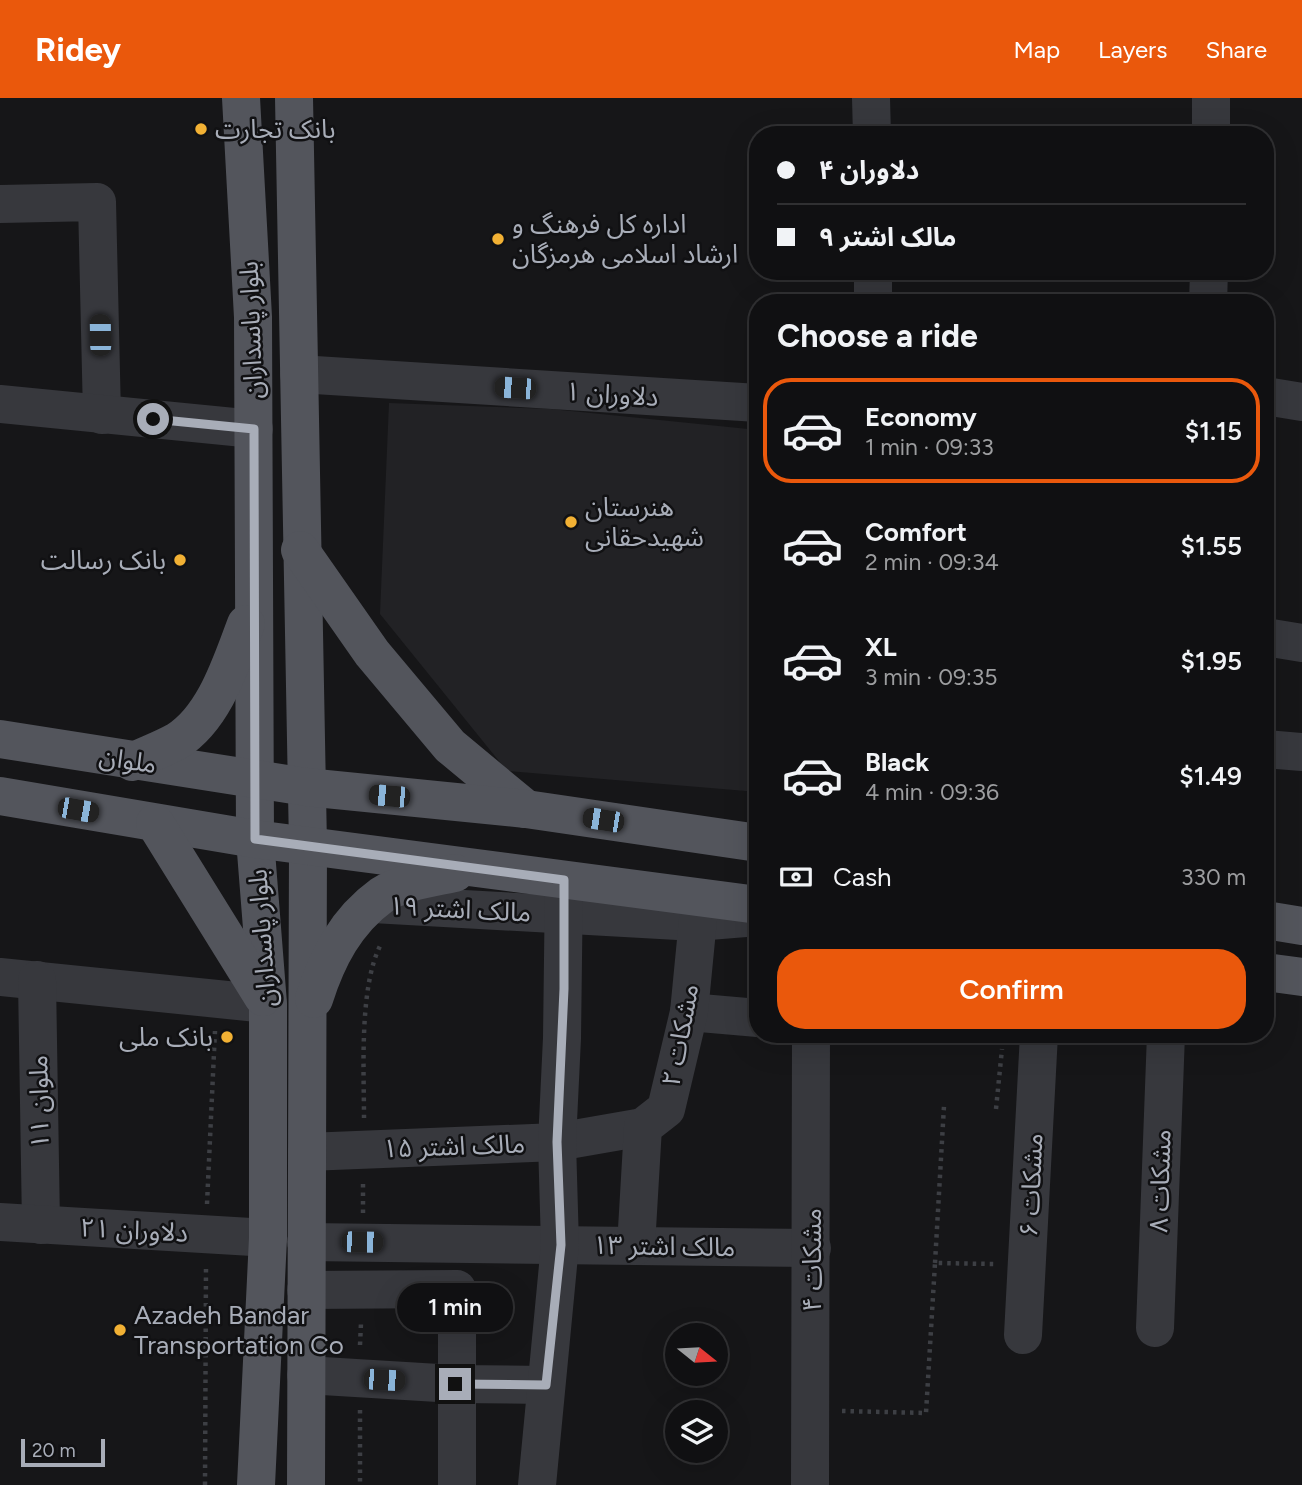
<!DOCTYPE html>
<html lang="en">
<head>
<meta charset="utf-8">
<style>
	:root { --surface:#101012; --page:#1e1e20; --text:#f1f3f6; --muted:#9c9d9f; --line:#303032; --accent:#ea580c }
	body { margin:0; font-family:Figtree,"Noto Sans Arabic",sans-serif; background:var(--page); color:var(--text); height:100vh; display:flex; flex-direction:column; font-size:26px; white-space:nowrap }
	* { box-sizing:border-box; margin:0 }
	p { font-size:23px; color:var(--muted) }
	.icon { flex:none; width:38px; height:38px; fill:none; stroke:currentColor; stroke-width:2; stroke-linecap:round; stroke-linejoin:round }
	.map { position:relative; flex:1; overflow:hidden }
	.panel { position:absolute; left:749px; top:196px; width:525px; height:749px; display:flex; flex-direction:column; background:var(--surface); border-radius:28px; box-shadow:0 7px 28px #0002,0 0 0 2px var(--line) }
	.panel>* { flex:none }
	.top-card { position:absolute; left:749px; top:28px; width:525px; height:154px; border-radius:28px; box-shadow:0 7px 28px #0002,0 0 0 2px var(--line); display:grid; align-content:center; height:154px; padding:0 28px; background:var(--surface) }
	.needle { width:46px; rotate:108deg }
	.tools { position:absolute; left:665px; top:1225px; display:grid; gap:14px }
	.tools a { display:grid; place-items:center; width:63px; height:63px; border-radius:50%; background:var(--surface); box-shadow:0 7px 28px #0002,0 0 0 2px var(--line); font-size:35px }
	.scale { position:absolute; left:21px; bottom:18px; width:84px; box-sizing:border-box; padding-left:7px; border:4px solid #a8adb8; border-top:0; font-size:19px; line-height:24px; white-space:nowrap; color:#a8adb8; -webkit-text-stroke:5px #111113; paint-order:stroke }
	.end { position:absolute; width:32px; height:32px; margin:-16px; border:9px solid #a8adb8; background:#111; box-shadow:0 0 0 4px #111 }
	.from { border-radius:50% }
	.bubble { position:absolute; height:49px; border-radius:24px; background:var(--surface); box-shadow:0 7px 28px #0002,0 0 0 2px var(--line); font-size:23px; font-weight:600; line-height:49px; text-align:center }
	.car { position:absolute; width:21px; height:42px; margin:-21px -10px; border-radius:9px; box-shadow:0 0 5px 2px #0007; background:linear-gradient(#222 24%,#8ab4d8 0 40%,#222 0 76%,#8ab4d8 0 86%,#222 0) }
	.top-card b { display:flex; align-items:center; gap:24px; height:66px; font-size:26px }
	.top-card b+b { border-top:2px solid var(--line) }
	.top-card i { width:18px; height:18px; background:var(--text) }
	ul { padding:0; list-style:none }
	li { display:flex; align-items:center; gap:21px; height:105px; margin:0 14px 10px; padding:0 14px; border:4px solid transparent; border-radius:28px }
	li div { flex:1 }
	li b { display:block; font-size:26px }
	li em { font-style:normal; font-weight:600 }
	li.on { border-color:var(--accent) }
	li>.icon { width:63px; height:63px; stroke-width:1.5 }
	h2 { padding:0 28px; font-size:32px; line-height:84px }
	.pay { display:flex; align-items:center; gap:18px; height:77px; padding:0 28px; font-size:26px }
	.pay p { margin-inline-start:auto }
	.cta { display:flex; gap:14px; margin-top:auto; padding:14px 28px }
	.cta a { flex:1; height:80px; border-radius:28px; background:var(--accent); color:#fff; font-size:28px; font-weight:600; line-height:80px; text-align:center }
	header { display:flex; align-items:center; gap:42px; box-sizing:border-box; height:98px; padding:0 35px; background:var(--accent); color:#fff }
	header strong { font-size:33px }
	nav { display:flex; gap:38px; margin-inline-start:auto; font-size:24px }
	.map>svg:first-child { display:block }
	.built { fill:#222225 }
	.lines { fill:none; stroke-linecap:round; stroke-linejoin:round }
	.path { stroke:#3d3f44; stroke-width:4.5; stroke-dasharray:3.5 5; stroke-linecap:butt }
	.minor { stroke:#37383d; stroke-width:38 }
	.major { stroke:#53555c; stroke-width:38 }
	.route { stroke:#a8adb8; stroke-width:9 }
	.poi-dot { fill:#f2b134; stroke:#111113; stroke-width:2.5 }
	.labels { text-anchor:middle; stroke-width:5; stroke-linejoin:round; paint-order:stroke }
	.poi-label { font-size:26px; fill:#a8adb8; stroke:#111113; text-anchor:start }
	.street-label { font-size:26px; fill:#a8adb8; stroke:#111113 }
</style>
</head>
<body>
<header>
<strong>Ridey</strong>
<nav><a>Map</a><a>Layers</a><a>Share</a></nav>
</header>
<div class="map">
<svg width="1302" height="1387" viewBox="0 0 1302 1387">
	<rect width="100%" height="100%" fill="#161618"/>
	<path class="built" d="M 389,305 L 551,311 L 758,332 L 758,694 L 507,673 L 380,516 Z"/>
	<g class="lines">
		<g class="path">
			<path d="M 996,1011 L 1002,951"/>
			<path d="M 364,1020 C 364,971 359,888 381,846"/>
			<path d="M 207,1106 L 215,933"/>
			<path d="M 363,1115 L 363,1085"/>
			<path d="M 935,1165 L 944,1008"/>
			<path d="M 360,1247 L 361,1225"/>
			<path d="M 360,1312 L 360,1387"/>
			<path d="M 842,1313 L 926,1315 L 935,1165 L 994,1166"/>
			<path d="M 205,1387 L 206,1167"/>
		</g>
		<g class="minor">
			<path d="M 871,0 L 872,37"/>
			<path d="M 1211,37 L 1211,0"/>
			<path d="M 0,106 L 97,104 L 102,317"/>
			<path d="M 873,173 L 873,205"/>
			<path d="M 1208,205 L 1209,173"/>
			<path d="M 299,276 L 758,305"/>
			<path d="M 1265,298 L 1302,304"/>
			<path d="M 0,306 L 254,331"/>
			<path d="M 1265,539 L 1302,545"/>
			<path d="M 1265,651 L 1302,654"/>
			<path d="M 373,806 L 696,824 L 758,819"/>
			<path d="M 0,879 L 268,906"/>
			<path d="M 37,882 L 41,1127"/>
			<path d="M 689,914 L 758,920"/>
			<path d="M 307,1054 L 557,1044 L 643,1029"/>
			<path d="M 0,1124 L 268,1140"/>
			<path d="M 306,1144 L 812,1150"/>
			<path d="M 636,1148 L 643,1029 L 666,1011 L 689,914 L 700,801"/>
			<path d="M 306,1192 L 457,1191 L 457,1387"/>
			<path d="M 1155,1230 L 1166,936"/>
			<path d="M 1023,1237 L 1039,936"/>
			<path d="M 306,1277 L 455,1286 L 546,1287"/>
			<path d="M 537,1387 L 560,1147 L 557,1044 L 562,940 L 564,782"/>
			<path d="M 810,1387 L 811,936"/>
		</g>
		<g class="major">
			<path d="M 241,0 L 253,219 L 255,741 L 268,906 L 268,1140 L 256,1387"/>
			<path d="M 294,0 L 308,748 L 306,1387"/>
			<path d="M 300,452 L 372,555 L 450,648 L 526,711"/>
			<path d="M 0,641 L 306,689 L 526,711 L 758,745"/>
			<path d="M 132,664 C 146,657 163,651 177,643 C 215,619 231,565 246,526"/>
			<path d="M 0,698 L 255,741 L 758,807"/>
			<path d="M 155,725 L 263,899"/>
			<path d="M 1265,822 L 1302,828"/>
			<path d="M 1265,874 L 1302,879"/>
			<path d="M 314,901 C 327,860 346,823 382,797 C 401,784 432,780 455,775"/>
		</g>
	</g>
	<g class="lines">
		<path class="route" d="M 153,321 L 254,331 L 255,741 L 564,782 L 564,891 L 557,1044 L 561,1147 L 546,1287 L 455,1286"/>
	</g>
	<g class="poi-dot">
		<circle cx="201" cy="31" r="7"/>
		<circle cx="498" cy="141" r="7"/>
		<circle cx="571" cy="424" r="7"/>
		<circle cx="180" cy="462" r="7"/>
		<circle cx="227" cy="939" r="7"/>
		<circle cx="120" cy="1232" r="7"/>
	</g>
	<g class="labels">
		<g class="poi-label">
			<text x="215" y="40">بانک تجارت</text>
			<text x="512" y="135">اداره کل فرهنگ و<tspan x="512" dy="30">ارشاد اسلامی هرمزگان</tspan></text>
			<text x="585" y="418">هنرستان<tspan x="585" dy="30">شهیدحقانی</tspan></text>
			<text x="166" y="471" text-anchor="end">بانک رسالت</text>
			<text x="213" y="948" text-anchor="end">بانک ملی</text>
			<text x="134" y="1226">Azadeh Bandar<tspan x="134" dy="30">Transportation Co</tspan></text>
		</g>
		<g class="street-label">
			<text transform="translate(251 232) rotate(-92)" y="9">بلوار پاسداران</text>
			<text transform="translate(612 296) rotate(4)" y="9">دلاوران ۱</text>
			<text transform="translate(128 662) rotate(9)" y="9">ملوان</text>
			<text transform="translate(460 811) rotate(3)" y="9">مالک اشتر ۱۹</text>
			<text transform="translate(262 840) rotate(-94)" y="9">بلوار پاسداران</text>
			<text transform="translate(680 937) rotate(-79)" y="9">مشکات ۲</text>
			<text transform="translate(39 1004) rotate(-91)" y="9">ملوان ۱۱</text>
			<text transform="translate(454 1048) rotate(-2)" y="9">مالک اشتر ۱۵</text>
			<text transform="translate(1160 1083) rotate(-88)" y="9">مشکات ۸</text>
			<text transform="translate(1031 1087) rotate(-87)" y="9">مشکات ۶</text>
			<text transform="translate(134 1132) rotate(3)" y="9">دلاوران ۲۱</text>
			<text transform="translate(664 1148) rotate(1)" y="9">مالک اشتر ۱۳</text>
			<text transform="translate(812 1162) rotate(-90)" y="9">مشکات ۴</text>
		</g>
	</g>
</svg>
<div class="tools">
<a><svg class="needle" viewBox="-14 -14 28 28"><path d="M0-13l5 13h-10z" fill="#e53935"/><path d="M0 13l5-13h-10z" fill="#9c9d9f"/></svg></a>
<a><svg class="icon" aria-label="layers" viewBox="0 0 24 24"><path d="M12 4l9 5-9 5-9-5zM3 14l9 5 9-5"/></svg></a>
</div>
<div class="scale">20 m</div>
<i class="end from" style="left:153px;top:321px"></i>
<i class="end" style="left:455px;top:1286px"></i>
<div class="bubble" style="left:397px;top:1185px;width:116px">1 min</div>
<i class="car" style="left:100px;top:237px;rotate:359deg"></i>
<i class="car" style="left:515px;top:290px;rotate:274deg"></i>
<i class="car" style="left:389px;top:698px;rotate:275deg"></i>
<i class="car" style="left:78px;top:712px;rotate:100deg"></i>
<i class="car" style="left:603px;top:722px;rotate:279deg"></i>
<i class="car" style="left:362px;top:1144px;rotate:91deg"></i>
<i class="car" style="left:384px;top:1282px;rotate:93deg"></i>
<div class="top-card">
<b><i class="from"></i>دلاوران ۴</b>
<b><i></i>مالک اشتر ۹</b>
</div>
<section class="panel">
<h2>Choose a ride</h2>
<ul>
<li class="on"><svg class="icon" aria-label="car" viewBox="0 0 24 24"><path d="M5 17H2v-5l4-1 3-4h7l3 4 3 1v5h-3M9 17h6M6 11h13"/><circle cx="7" cy="17" r="2"/><circle cx="17" cy="17" r="2"/></svg><div><b>Economy</b><p>1 min · 09:33</p></div><em>$1.15</em></li>
<li><svg class="icon" aria-label="car" viewBox="0 0 24 24"><path d="M5 17H2v-5l4-1 3-4h7l3 4 3 1v5h-3M9 17h6M6 11h13"/><circle cx="7" cy="17" r="2"/><circle cx="17" cy="17" r="2"/></svg><div><b>Comfort</b><p>2 min · 09:34</p></div><em>$1.55</em></li>
<li><svg class="icon" aria-label="car" viewBox="0 0 24 24"><path d="M5 17H2v-5l4-1 3-4h7l3 4 3 1v5h-3M9 17h6M6 11h13"/><circle cx="7" cy="17" r="2"/><circle cx="17" cy="17" r="2"/></svg><div><b>XL</b><p>3 min · 09:35</p></div><em>$1.95</em></li>
<li><svg class="icon" aria-label="car" viewBox="0 0 24 24"><path d="M5 17H2v-5l4-1 3-4h7l3 4 3 1v5h-3M9 17h6M6 11h13"/><circle cx="7" cy="17" r="2"/><circle cx="17" cy="17" r="2"/></svg><div><b>Black</b><p>4 min · 09:36</p></div><em>$1.49</em></li>
</ul>
<div class="pay"><svg class="icon" aria-label="cash" viewBox="0 0 24 24"><path d="M3 7h18v10H3z"/><circle cx="12" cy="12" r="2"/></svg>Cash<p>330 m</p></div>
<div class="cta"><a>Confirm</a></div>
</section>
</div>
</body>
</html>
